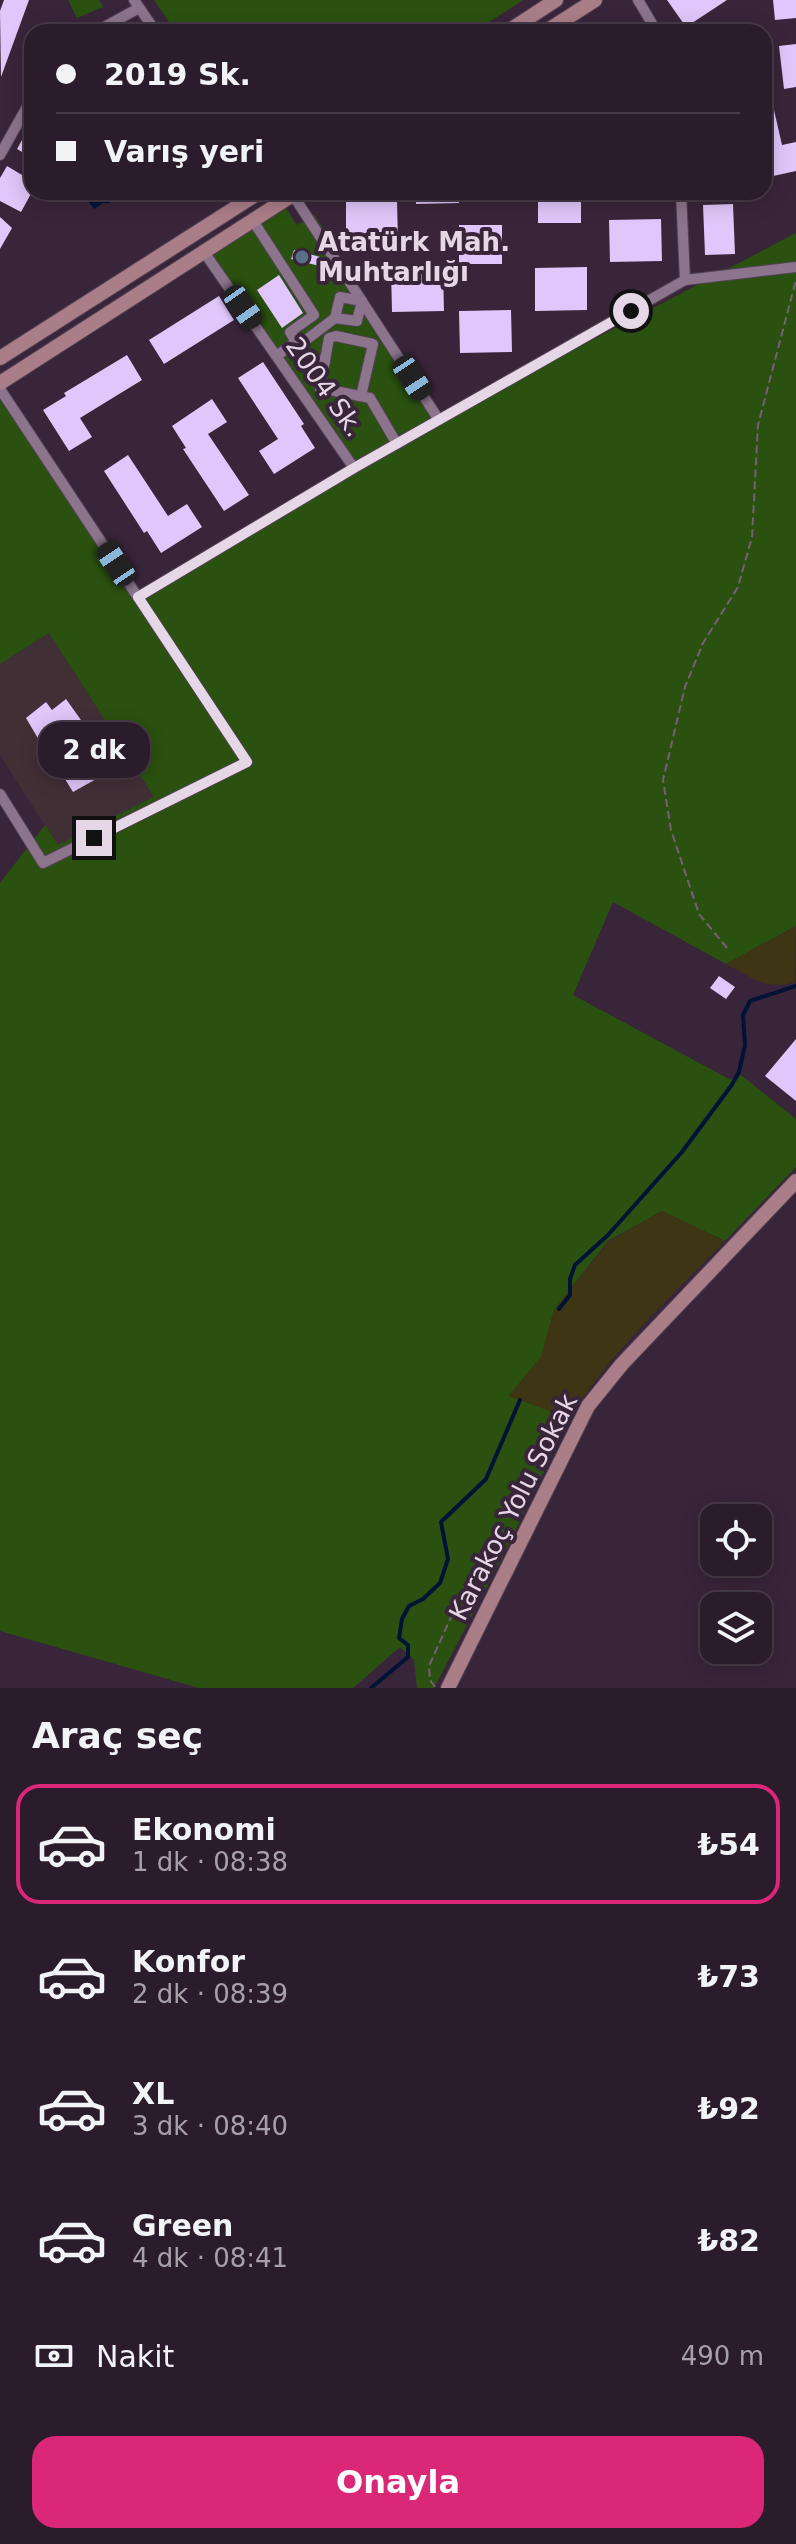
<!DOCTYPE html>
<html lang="tr">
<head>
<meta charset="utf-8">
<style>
	:root { --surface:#2b1c2c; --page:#332534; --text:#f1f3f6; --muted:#a6a1a9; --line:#473a48; --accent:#db2777 }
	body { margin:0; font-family:"DejaVu Sans",sans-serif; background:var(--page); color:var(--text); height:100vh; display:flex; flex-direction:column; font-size:30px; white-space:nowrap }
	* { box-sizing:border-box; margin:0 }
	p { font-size:26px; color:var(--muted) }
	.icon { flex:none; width:44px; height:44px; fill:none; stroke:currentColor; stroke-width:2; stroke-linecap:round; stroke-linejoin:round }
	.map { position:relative; height:1688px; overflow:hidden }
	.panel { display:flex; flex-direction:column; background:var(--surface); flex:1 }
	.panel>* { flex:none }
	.banner { position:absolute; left:24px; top:24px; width:748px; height:176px; border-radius:24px; box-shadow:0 4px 20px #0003,0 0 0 2px var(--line); display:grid; align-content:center; height:176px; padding:0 32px; background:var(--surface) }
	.fabs { position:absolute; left:700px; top:1504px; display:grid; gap:16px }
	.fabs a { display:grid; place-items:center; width:72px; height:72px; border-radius:16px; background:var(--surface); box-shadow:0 4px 20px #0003,0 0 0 2px var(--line); font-size:40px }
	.end { position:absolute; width:36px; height:36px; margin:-18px; border:10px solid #e5d7e5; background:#111; box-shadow:0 0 0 4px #111 }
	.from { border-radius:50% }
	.bubble { position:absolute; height:56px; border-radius:24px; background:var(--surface); box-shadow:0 4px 20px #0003,0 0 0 2px var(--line); font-size:26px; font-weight:700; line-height:56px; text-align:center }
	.car { position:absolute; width:24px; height:48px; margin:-24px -12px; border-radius:10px; box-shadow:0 0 6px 2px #0007; background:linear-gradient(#222 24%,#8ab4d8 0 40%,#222 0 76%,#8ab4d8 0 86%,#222 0) }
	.banner b { display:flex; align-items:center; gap:28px; height:76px; font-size:30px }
	.banner b+b { border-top:2px solid var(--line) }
	.banner i { width:20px; height:20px; background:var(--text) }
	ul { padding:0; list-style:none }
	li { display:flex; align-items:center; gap:24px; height:120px; margin:0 16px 12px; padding:0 16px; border:4px solid transparent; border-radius:24px }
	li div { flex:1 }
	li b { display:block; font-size:30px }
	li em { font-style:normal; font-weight:700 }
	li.selected { border-color:var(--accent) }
	li>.icon { width:72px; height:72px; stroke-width:1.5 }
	h2 { padding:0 32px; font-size:36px; line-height:96px }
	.pay { display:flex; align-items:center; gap:20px; height:88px; padding:0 32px; font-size:30px }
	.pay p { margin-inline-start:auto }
	.cta { display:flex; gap:16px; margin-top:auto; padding:16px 32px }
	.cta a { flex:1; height:92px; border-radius:24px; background:var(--accent); color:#fff; font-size:32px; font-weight:700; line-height:92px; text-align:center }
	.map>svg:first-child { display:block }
	.education { fill:#412f36 }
	.green { fill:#2a510f }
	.sand { fill:#3d3514 }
	.water { fill:#001337 }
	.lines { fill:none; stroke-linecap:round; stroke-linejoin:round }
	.stream { stroke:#001337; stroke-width:4 }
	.building { fill:#e0c6fa }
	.street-casing { stroke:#534254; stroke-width:12 }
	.secondary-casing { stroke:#534254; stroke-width:16 }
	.path { stroke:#736174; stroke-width:2; stroke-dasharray:8 4; stroke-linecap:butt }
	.street { stroke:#8c748c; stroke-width:10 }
	.secondary { stroke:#aa7e88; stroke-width:14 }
	.route { stroke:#e5d7e5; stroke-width:10 }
	.service-dot { fill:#5c6f8a; stroke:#39253a; stroke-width:3 }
	.labels { text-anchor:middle; stroke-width:8; stroke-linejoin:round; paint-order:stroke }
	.poi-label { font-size:26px; font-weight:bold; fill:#e5d7e5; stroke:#39253a; text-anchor:start }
	.street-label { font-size:26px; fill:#e5d7e5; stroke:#39253a }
</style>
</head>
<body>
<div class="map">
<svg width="796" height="1688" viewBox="0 0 796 1688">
	<rect width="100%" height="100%" fill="#39253a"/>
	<path class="education" d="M 49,633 L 154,797 L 58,846 L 0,755 L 0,664 Z"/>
	<g class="green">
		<path d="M 68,0 L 99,0 L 103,7 L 77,18 Z"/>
		<path d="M 154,0 L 523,0 L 474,32 L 176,32 Z"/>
		<path d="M 286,208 L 297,225 L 314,214 L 440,420 L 796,233 L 796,926 L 726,964 L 613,902 L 573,995 L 731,1080 L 741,1075 L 796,1119 L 796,1167 L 725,1241 L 662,1211 L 608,1241 L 554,1310 L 541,1357 L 509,1396 L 570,1418 L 503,1556 L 434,1688 L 417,1688 L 414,1660 L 400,1647 L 353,1688 L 199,1688 L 0,1631 L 0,883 L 45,825 L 58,845 L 154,797 L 49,633 L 0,664 L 0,393 L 138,597 L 354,468 L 209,258 Z"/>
	</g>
	<g class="sand">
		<path d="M 796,926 L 795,982 C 766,991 752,977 726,964 Z"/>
		<path d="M 662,1211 L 725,1241 C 670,1298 611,1351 570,1418 L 509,1396 L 541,1357 L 554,1310 L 608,1242 Z"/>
	</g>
	<path class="water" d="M 82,192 L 103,192 L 111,200 L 110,203 L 103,203 L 94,209 Z"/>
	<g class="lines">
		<g class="stream">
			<path d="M 559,1309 L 570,1295 L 570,1279 L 575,1265 L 608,1235 L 682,1152 L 731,1086 L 739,1072 L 745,1045 L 743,1015 L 750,1001 L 796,986"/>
			<path d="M 371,1688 L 408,1657 L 408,1645 L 399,1638 L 402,1619 L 409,1606 L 423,1599 L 440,1583 L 448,1559 L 441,1522 L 486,1479 L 520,1400"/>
		</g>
	</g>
	<g class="building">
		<path d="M 4,0 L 29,0 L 1,77 L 0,11 Z"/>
		<path d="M 667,0 L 727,0 L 686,27 Z"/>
		<path d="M 773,0 L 796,0 L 796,18 L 775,20 Z"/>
		<path d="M 796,44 L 796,87 L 784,89 L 779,46 Z"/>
		<path d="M 774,110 L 782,145 L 796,142 L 796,171 L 764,178 L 764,112 Z"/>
		<path d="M 32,122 L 32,158 L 17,149 Z"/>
		<path d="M 7,166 L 32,181 L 32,192 L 21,212 L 0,201 L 0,178 Z"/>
		<path d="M 416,192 L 459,192 L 459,203 L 416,204 Z"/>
		<rect x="538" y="192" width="43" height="31"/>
		<path d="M 397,200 L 398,242 L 346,243 L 346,201 Z"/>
		<path d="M 733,204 L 735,254 L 705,255 L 703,205 Z"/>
		<path d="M 0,217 L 12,228 L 0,249 Z"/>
		<path d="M 661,219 L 662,261 L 610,262 L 609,220 Z"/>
		<rect x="459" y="225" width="43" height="39"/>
		<path d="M 294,250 L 324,258 L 328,268 L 291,259 Z"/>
		<path d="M 587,267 L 587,310 L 535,311 L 535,268 Z"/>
		<path d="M 443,269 L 444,311 L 392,312 L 391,270 Z"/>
		<path d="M 279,275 L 303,313 L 282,328 L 257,290 Z"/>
		<path d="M 219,296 L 234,320 L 164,364 L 149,340 Z"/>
		<path d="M 511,310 L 512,352 L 460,353 L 459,311 Z"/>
		<path d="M 127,355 L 142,380 L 80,418 L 92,437 L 69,451 L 43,410 L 66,396 L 64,393 Z"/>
		<path d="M 263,362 L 304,424 L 301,426 L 315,448 L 274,474 L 259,451 L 278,439 L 238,378 Z"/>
		<path d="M 212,399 L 227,422 L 208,434 L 249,495 L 224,511 L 183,449 L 186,448 L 172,426 Z"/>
		<path d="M 128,455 L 168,516 L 187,504 L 202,527 L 161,553 L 147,531 L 144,533 L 104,471 Z"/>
		<path d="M 66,699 L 81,720 L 76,724 L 89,743 L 93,740 L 107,762 L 95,771 L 98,778 L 73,792 L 55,763 L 62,757 L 52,742 L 43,747 L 26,718 L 46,702 L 52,710 Z"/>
		<path d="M 719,976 L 735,987 L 726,999 L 710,988 Z"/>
		<path d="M 796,1039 L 796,1101 L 765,1076 Z"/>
	</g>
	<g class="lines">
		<defs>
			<g id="street">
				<path d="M 134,0 L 156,32"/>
				<path d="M 638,0 L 657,32"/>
				<path d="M 95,32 L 139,8"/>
				<path d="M 0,155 L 32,98"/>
				<path d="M 681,192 L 685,280"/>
				<path d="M 293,195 L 439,420"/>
				<path d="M 257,227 L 314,315 L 290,332 L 306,357 L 325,362"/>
				<path d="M 204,252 L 354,468"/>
				<path d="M 298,346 L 335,318 L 357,321 L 362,301 L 340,297 L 335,318"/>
				<path d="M 277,356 L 296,341"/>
				<path d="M 0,389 L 247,762 L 43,863 L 0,794"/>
				<path d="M 361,396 L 373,344 L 336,336 L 329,338 L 320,388 L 370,398 L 397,444"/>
				<path d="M 138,597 L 354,468 L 685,280 L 796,267"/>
			</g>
			<g id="secondary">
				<path d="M 507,32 L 556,0"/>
				<path d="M 545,32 L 595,0"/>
				<path d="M 0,358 L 260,192"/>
				<path d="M 0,383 L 297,192"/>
				<path d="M 448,1688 L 588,1406 L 622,1364 L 796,1181"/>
			</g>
		</defs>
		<use href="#street" class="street-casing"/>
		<use href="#secondary" class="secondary-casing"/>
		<g class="path">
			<path d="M 727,948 L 699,914 L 671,830 L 663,780 L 685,687 L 703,643 L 738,587 L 752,537 L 758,425 L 796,280"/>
			<path d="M 435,1687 L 430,1680 L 429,1666 L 466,1584"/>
		</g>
		<use href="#street" class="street"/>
		<use href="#secondary" class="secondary"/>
	</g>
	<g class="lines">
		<path class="route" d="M 94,838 L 247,762 L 138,597 L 354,468 L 631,311"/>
	</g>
	<circle class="service-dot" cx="302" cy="257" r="8"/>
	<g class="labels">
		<g class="poi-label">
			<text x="318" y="251">Atatürk Mah.<tspan x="318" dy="30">Muhtarlığı</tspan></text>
		</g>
		<g class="street-label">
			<text transform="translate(325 387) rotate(55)" y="9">2004 Sk.</text>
			<text transform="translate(513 1507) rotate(-63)" y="9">Karakoç Yolu Sokak</text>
		</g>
	</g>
</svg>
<div class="fabs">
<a><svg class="icon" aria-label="locate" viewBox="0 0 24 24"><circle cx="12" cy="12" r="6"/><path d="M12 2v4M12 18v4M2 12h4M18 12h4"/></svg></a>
<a><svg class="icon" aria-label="layers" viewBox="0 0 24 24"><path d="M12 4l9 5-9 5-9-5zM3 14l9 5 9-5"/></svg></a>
</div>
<i class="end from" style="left:631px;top:311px"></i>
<i class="end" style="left:94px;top:838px"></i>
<div class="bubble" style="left:38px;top:722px;width:112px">2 dk</div>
<i class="car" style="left:243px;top:307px;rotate:145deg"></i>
<i class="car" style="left:412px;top:378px;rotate:147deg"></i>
<i class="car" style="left:116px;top:564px;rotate:326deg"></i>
<div class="banner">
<b><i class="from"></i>2019 Sk.</b>
<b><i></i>Varış yeri</b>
</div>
</div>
<section class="panel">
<h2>Araç seç</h2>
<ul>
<li class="selected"><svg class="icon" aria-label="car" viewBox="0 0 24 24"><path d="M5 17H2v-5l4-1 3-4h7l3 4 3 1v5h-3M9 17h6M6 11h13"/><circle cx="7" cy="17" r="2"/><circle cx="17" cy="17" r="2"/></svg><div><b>Ekonomi</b><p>1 dk · 08:38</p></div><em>₺54</em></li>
<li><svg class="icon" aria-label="car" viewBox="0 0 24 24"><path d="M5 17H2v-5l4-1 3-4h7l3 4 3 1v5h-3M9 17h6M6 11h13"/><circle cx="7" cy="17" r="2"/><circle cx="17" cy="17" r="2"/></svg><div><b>Konfor</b><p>2 dk · 08:39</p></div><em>₺73</em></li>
<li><svg class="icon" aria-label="car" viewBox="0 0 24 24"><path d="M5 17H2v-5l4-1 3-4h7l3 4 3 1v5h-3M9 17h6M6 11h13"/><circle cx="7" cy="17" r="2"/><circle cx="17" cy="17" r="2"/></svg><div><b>XL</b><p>3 dk · 08:40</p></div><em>₺92</em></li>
<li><svg class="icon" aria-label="car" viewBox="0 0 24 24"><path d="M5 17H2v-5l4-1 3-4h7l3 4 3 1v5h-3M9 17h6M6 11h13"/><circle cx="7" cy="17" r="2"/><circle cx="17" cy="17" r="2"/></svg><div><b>Green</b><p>4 dk · 08:41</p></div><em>₺82</em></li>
</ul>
<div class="pay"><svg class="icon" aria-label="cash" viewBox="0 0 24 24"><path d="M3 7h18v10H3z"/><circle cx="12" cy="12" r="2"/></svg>Nakit<p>490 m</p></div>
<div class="cta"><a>Onayla</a></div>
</section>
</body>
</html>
